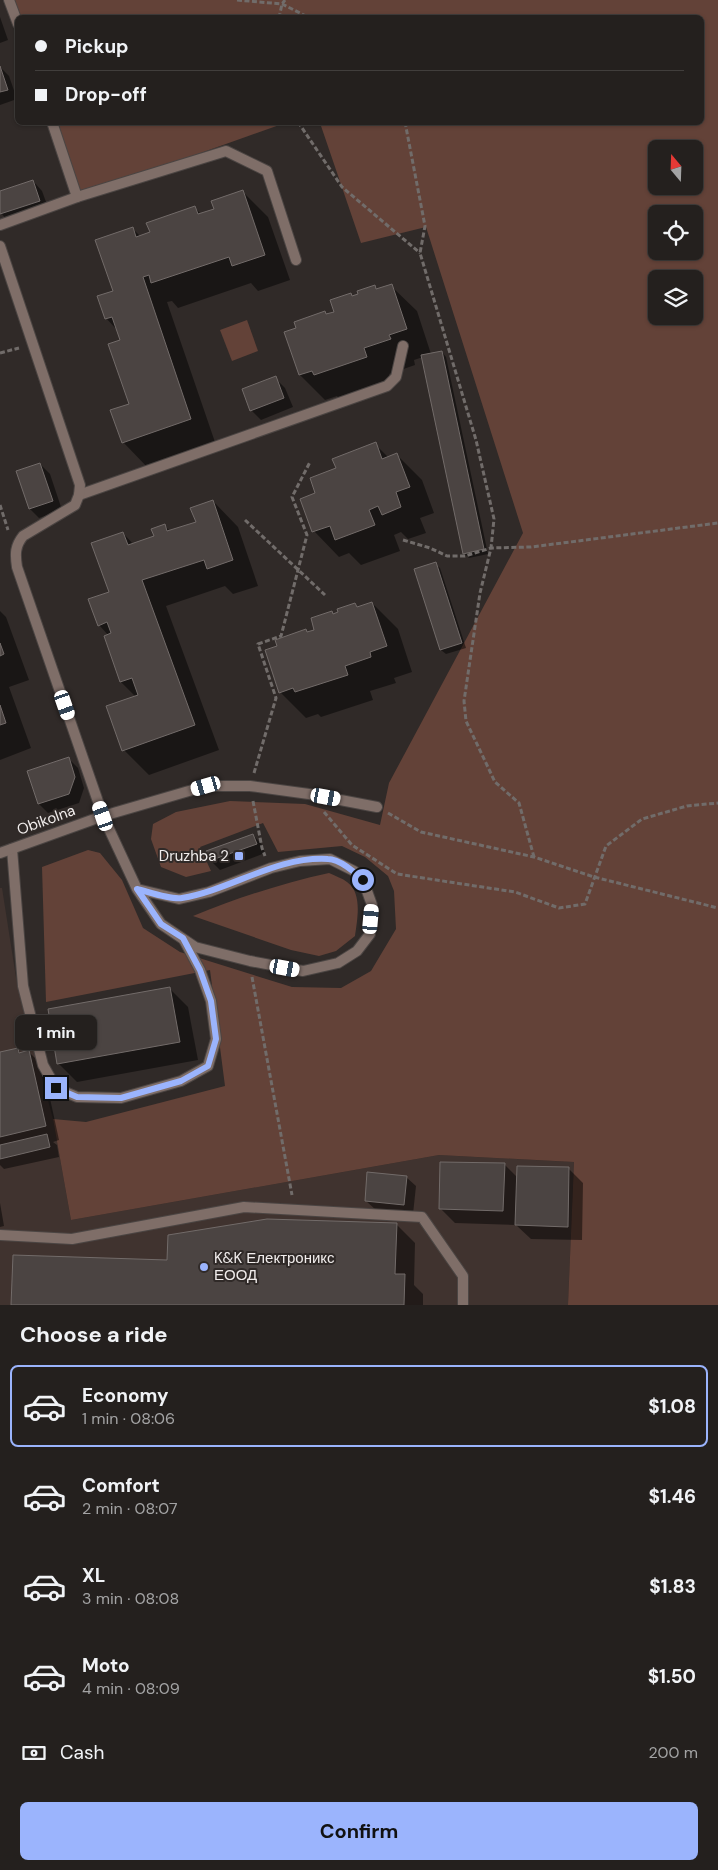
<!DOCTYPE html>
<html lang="en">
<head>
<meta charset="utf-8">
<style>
	:root { --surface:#24201e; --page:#302d2b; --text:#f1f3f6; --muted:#a3a3a4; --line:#413e3c; --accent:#9bb4fd }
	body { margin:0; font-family:"DM Sans",sans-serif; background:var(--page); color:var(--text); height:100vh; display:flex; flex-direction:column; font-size:19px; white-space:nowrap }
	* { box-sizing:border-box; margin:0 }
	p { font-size:16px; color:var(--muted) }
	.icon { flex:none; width:28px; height:28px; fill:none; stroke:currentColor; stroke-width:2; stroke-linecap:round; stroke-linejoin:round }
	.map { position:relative; height:1305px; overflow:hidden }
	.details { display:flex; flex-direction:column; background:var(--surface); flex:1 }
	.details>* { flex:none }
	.hud { position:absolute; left:15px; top:15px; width:689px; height:110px; border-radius:8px; box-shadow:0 1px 4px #0004,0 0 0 1px var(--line); display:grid; align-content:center; height:110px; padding:0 20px; background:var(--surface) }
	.needle { width:32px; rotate:341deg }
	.fabs { position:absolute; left:648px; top:140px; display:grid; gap:10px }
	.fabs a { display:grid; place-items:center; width:55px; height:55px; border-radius:8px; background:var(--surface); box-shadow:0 1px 4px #0004,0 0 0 1px var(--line); font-size:25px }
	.end { position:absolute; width:22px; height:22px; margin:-11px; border:6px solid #9bb4fd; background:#111; box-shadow:0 0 0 2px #111 }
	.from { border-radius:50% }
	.bubble { position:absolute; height:35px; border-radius:8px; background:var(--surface); box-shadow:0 1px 4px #0004,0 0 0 1px var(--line); font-size:16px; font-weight:700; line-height:35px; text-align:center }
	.car { position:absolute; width:15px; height:30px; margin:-15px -8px; border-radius:6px; box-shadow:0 0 4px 1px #0007; background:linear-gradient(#fff 24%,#345 0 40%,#fff 0 76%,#345 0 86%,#fff 0) }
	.hud b { display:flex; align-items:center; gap:18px; height:48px; font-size:19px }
	.hud b+b { border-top:1px solid var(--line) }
	.hud i { width:12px; height:12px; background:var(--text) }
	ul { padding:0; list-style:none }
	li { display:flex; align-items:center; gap:15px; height:82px; margin:0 10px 8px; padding:0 10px; border:2px solid transparent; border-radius:8px }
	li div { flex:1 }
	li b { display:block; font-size:19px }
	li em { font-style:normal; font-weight:700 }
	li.current { border-color:var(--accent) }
	li>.icon { width:45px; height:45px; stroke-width:1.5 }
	h2 { padding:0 20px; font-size:22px; line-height:60px }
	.pay { display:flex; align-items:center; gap:12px; height:55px; padding:0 20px; font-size:19px }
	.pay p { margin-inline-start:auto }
	.cta { display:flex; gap:10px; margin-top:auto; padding:10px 20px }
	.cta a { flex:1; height:58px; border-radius:8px; background:var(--accent); color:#111; font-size:20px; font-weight:700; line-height:58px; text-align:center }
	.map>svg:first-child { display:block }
	.built { fill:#40332f }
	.green { fill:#634238; fill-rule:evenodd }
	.shadow { fill:#0007 }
	.building { fill:#4b4442; stroke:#726b69 }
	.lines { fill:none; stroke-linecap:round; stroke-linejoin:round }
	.service-casing { stroke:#4b4543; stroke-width:12 }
	.minor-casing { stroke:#4b4543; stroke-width:12 }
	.path { stroke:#716c6a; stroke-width:3; stroke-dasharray:5 2.5; stroke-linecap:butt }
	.service { stroke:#7f6e68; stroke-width:10 }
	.minor { stroke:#7f6e68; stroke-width:10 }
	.route { stroke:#9bb4fd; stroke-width:6 }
	.poi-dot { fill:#9bb4fd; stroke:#302a28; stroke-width:2 }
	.labels { text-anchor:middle; stroke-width:4; stroke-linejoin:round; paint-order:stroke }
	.street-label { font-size:15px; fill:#f1edec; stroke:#302a28 }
	.poi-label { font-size:15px; fill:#f1edec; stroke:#302a28; text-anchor:end }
</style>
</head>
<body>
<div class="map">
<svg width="718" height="1305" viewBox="0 0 718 1305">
	<rect width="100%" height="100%" fill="#302a28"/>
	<path class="built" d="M 0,888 L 2,888 L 17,984 L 53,1119 L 71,1220 L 439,1155 L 574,1162 L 568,1305 L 0,1305 Z"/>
	<g class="green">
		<path d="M 9,0 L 718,0 L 718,1305 L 568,1305 L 574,1162 L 439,1155 L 71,1220 L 53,1119 L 86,1122 L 225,1086 L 210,970 L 46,1002 L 42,867 L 88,850 L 100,853 L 122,880 L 143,928 L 180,952 L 292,987 L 341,988 L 371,971 L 396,929 L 394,891 L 388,876 L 365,857 L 342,846 L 278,852 L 263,823 L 200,847 L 211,871 L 186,877 L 161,867 L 151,839 L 153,824 L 176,812 L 230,801 L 305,804 L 380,825 L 389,783 L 523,533 L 426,227 L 361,243 L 320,123 L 701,122 L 701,18 L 18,18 ZM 656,149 L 694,149 L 694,186 L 656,186 ZM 656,214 L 694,214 L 694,251 L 656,251 ZM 656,279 L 694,279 L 694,316 L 656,316 Z"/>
		<path d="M 52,122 L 285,123 L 77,197 Z"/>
		<path d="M 247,320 L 258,351 L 232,361 L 220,330 Z"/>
		<path d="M 329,873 C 335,876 342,878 347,882 C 363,893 357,921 355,936 L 336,951 L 319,956 L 291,950 L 193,916 C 237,898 283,883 329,873 Z"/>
	</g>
	<g class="shadow">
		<path d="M 0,17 L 8,40 L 0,43 Z"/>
		<path d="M 0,67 L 9,76 L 17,99 L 0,105 Z"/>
		<path d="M 33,181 L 42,191 L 49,210 L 10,223 L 0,212 L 0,192 Z"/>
		<path d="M 243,192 L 268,217 L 290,280 L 258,291 L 251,283 L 178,308 L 172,301 L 167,302 L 216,445 L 148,468 L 123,442 L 130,405 L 121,341 L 117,330 L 106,318 L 133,229 L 141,237 L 151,233 L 195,208 L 201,214 L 215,210 Z"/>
		<path d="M 391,286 L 417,311 L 431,354 L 442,352 L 446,357 L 488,554 L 469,558 L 464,553 L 423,357 L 414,360 L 415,365 L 389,374 L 392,383 L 341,400 L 337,396 L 325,400 L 300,375 L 298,329 L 325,313 L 327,315 L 335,313 L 351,294 L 353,297 L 374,287 L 378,290 Z"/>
		<path d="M 275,378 L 285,388 L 293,407 L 261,420 L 251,410 Z"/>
		<path d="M 375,444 L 389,458 L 397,455 L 422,480 L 434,513 L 420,518 L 426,533 L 408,539 L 401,532 L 394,535 L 400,551 L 361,565 L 349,553 L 339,557 L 314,531 L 317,494 L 337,469 Z"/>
		<path d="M 40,464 L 50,474 L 62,510 L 39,518 L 30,509 Z"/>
		<path d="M 213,501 L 238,527 L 258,586 L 233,594 L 225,586 L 166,606 L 219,750 L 149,775 L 124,750 L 136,697 L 121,682 L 106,637 L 109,636 L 99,625 L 110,593 L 123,533 L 134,545 L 155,537 L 164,525 L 171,532 L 198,523 Z"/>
		<path d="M 435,564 L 440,568 L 466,648 L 446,654 L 441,650 L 416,570 Z"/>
		<path d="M 372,603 L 398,629 L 412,672 L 394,678 L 396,683 L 370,691 L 373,700 L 321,717 L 318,714 L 306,718 L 280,692 L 308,633 L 316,630 L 332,612 L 334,615 L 355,604 L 358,608 Z"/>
		<path d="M 0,611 L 6,617 L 29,680 L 9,687 L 31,748 L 0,760 Z"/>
		<path d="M 68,758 L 78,768 L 84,788 L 79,803 L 48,813 L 39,804 L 28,772 Z"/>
		<path d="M 253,835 L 262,845 L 265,853 L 220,870 L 210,860 Z"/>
		<path d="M 170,989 L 188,1007 L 198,1060 L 77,1082 L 58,1063 Z"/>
		<path d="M 17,1049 L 21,1053 L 29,1052 L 43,1066 L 59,1140 L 53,1142 L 57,1145 L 59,1157 L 4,1169 L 0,1165 L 0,1053 Z"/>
		<path d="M 505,1165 L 518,1178 L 569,1169 L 583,1183 L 582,1240 L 531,1239 L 516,1225 L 455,1223 L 440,1208 Z"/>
		<path d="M 406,1177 L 416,1186 L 413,1214 L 376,1210 L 366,1201 Z"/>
		<path d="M 0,1203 L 4,1226 L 0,1227 Z"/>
		<path d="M 397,1225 L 415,1243 L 414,1285 L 423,1294 L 423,1305 L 12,1305 L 168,1261 Z"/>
	</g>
	<g class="building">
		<path d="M 0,66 L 8,90 L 0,92 Z"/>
		<path d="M 33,180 L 40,201 L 0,214 L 0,191 Z"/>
		<path d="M 243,190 L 265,255 L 232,266 L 229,257 L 151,283 L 149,275 L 143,277 L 191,419 L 122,443 L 110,410 L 129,404 L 108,344 L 120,340 L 112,317 L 105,319 L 97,296 L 113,291 L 95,240 L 133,227 L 136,237 L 150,232 L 146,223 L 195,206 L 198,214 L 214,209 L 211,201 Z"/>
		<path d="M 392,284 L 407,329 L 389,335 L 391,339 L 364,348 L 367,357 L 314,375 L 312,371 L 299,375 L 284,332 L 296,328 L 294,322 L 325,311 L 326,314 L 334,312 L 330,300 L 351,293 L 352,296 L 358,294 L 357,291 L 375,285 L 376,289 Z"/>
		<path d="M 442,351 L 484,549 L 463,554 L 421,355 Z"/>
		<path d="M 276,376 L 284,398 L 250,411 L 242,389 Z"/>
		<path d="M 376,442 L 382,459 L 397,453 L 410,487 L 396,492 L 401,507 L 382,515 L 378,506 L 369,510 L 375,525 L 335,540 L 330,526 L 312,532 L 300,499 L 315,493 L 310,478 L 336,468 L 332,459 Z"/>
		<path d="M 40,463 L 53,501 L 29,509 L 16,471 Z"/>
		<path d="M 213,500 L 233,560 L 207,569 L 204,560 L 142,580 L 195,725 L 122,751 L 106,706 L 138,695 L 132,678 L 120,682 L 104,636 L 111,633 L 107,622 L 98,626 L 92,610 L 88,599 L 109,592 L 91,543 L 123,532 L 128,545 L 154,536 L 151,529 L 165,524 L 167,531 L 196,522 L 190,508 Z"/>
		<path d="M 436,562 L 462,643 L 440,650 L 414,569 Z"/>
		<path d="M 372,602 L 387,646 L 370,652 L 371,657 L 345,666 L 348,675 L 295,692 L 293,688 L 279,693 L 265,650 L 277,646 L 275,640 L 306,629 L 307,632 L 314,630 L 311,618 L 332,611 L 333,614 L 338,612 L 337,609 L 355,603 L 357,607 Z"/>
		<path d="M 0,643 L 4,654 L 0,656 Z"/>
		<path d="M 0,705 L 6,723 L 0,725 Z"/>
		<path d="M 69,757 L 75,777 L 69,794 L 38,804 L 27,771 Z"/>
		<path d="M 253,834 L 257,844 L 209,861 L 206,851 Z"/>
		<path d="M 170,987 L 180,1042 L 57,1064 L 48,1009 Z"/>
		<path d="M 18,1048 L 19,1053 L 29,1050 L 46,1126 L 0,1137 L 0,1052 Z"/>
		<path d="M 47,1134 L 50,1147 L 0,1159 L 0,1145 Z"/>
		<path d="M 440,1162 L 505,1163 L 503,1211 L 439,1209 Z"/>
		<path d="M 517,1166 L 569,1167 L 568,1227 L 515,1225 Z"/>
		<path d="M 367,1172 L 407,1176 L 404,1205 L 365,1201 Z"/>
		<path d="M 267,1219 L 397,1223 L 395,1274 L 405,1274 L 404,1305 L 11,1305 L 13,1255 L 167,1260 L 168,1235 Z"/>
	</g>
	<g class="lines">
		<defs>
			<g id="service">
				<path d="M 77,197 L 226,151 L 267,171 L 296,260"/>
				<path d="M 79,495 L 387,386 L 396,377 L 403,346"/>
				<path d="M 103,816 L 137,889 L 161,924 L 195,947 L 250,961 L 303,971 L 338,963 L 357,951 L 370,934 L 372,905 L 363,880 L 354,871 L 330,859 L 300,861 L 271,868 L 209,892 L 179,899 L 137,889"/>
				<path d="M 12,849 L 23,986 L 43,1065 L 56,1088 L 77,1097 L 121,1098 L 181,1081 L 208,1066 L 216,1039 L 211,1001 L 200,970 L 184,940"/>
				<path d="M 0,1235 L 72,1239 L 244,1207 L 422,1217 L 463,1276 L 463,1305"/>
			</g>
			<g id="minor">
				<path d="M 9,0 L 18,24"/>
				<path d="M 0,225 L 77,197 L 52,122"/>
				<path d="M 0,246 L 80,485 L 79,495 L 75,505 L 23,536 C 15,546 15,554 17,567 L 103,816"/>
				<path d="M 0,853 L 103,816 L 206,786 L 250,786 L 309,794 L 377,807"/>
			</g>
		</defs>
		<use href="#service" class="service-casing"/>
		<use href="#minor" class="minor-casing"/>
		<g class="path">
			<path d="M 237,0 L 282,4 L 310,18"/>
			<path d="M 279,18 L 282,4 L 285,0"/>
			<path d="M 298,122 L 342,187 L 420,253"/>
			<path d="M 405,122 L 425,226 L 420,253 L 476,440 L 494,519 L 491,548 L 480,593 L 464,701 L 466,721 L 495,782 L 519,803 L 534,857"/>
			<path d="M 0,353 L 19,348"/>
			<path d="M 0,505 L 8,530"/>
			<path d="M 245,520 L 325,595"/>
			<path d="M 403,540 L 430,548 L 447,556 L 465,556 L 491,548 L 531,547 L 718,523"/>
			<path d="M 254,773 L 276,698 L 258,644 L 281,636 L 307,535 L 292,497 L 310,462"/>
			<path d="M 253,801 L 262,848 L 265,856"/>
			<path d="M 324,812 L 352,845 L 397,874 L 515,892 L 559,908 L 585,904 L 606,846 L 642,819 L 687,806 L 718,803"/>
			<path d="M 388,813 L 421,832 L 534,857 L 594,877 L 718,908"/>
			<path d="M 252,977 L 292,1195"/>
		</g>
		<use href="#service" class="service"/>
		<use href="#minor" class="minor"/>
	</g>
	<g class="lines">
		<path class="route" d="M 56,1088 L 77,1097 L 121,1098 L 181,1081 L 208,1066 L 216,1039 L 211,1001 L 200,970 L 183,938 L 161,924 L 137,889 C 149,892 171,900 182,898 C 231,890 276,856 328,859 C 339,859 355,872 363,880"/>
	</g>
	<g class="poi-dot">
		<rect x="234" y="851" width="10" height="10" rx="2.5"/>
		<circle cx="204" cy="1267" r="5"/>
	</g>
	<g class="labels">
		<g class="street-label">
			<text transform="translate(46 820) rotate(-20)" y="5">Obikolna</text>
		</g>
		<g class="poi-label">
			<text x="229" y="861">Druzhba 2</text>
			<text x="214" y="1263" text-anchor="start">K&amp;K Електроникс<tspan x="214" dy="17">ЕООД</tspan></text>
		</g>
	</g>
</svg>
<div class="fabs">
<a><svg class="needle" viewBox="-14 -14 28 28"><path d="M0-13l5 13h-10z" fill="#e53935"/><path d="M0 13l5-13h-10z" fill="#a3a3a4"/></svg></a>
<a><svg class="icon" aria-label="locate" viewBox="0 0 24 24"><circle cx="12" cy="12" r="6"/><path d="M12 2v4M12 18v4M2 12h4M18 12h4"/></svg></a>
<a><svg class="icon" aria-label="layers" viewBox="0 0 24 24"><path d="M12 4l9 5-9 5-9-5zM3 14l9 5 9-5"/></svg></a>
</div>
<i class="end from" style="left:363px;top:880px"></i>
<i class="end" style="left:56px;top:1088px"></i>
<div class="bubble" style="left:15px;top:1015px;width:82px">1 min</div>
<i class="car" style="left:65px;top:705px;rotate:161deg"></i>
<i class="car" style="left:206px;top:786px;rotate:254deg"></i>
<i class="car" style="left:326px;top:797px;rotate:100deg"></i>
<i class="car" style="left:103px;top:816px;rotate:341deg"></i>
<i class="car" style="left:371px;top:919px;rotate:5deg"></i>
<i class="car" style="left:285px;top:968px;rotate:100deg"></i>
<div class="hud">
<b><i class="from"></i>Pickup</b>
<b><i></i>Drop-off</b>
</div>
</div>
<section class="details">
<h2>Choose a ride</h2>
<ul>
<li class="current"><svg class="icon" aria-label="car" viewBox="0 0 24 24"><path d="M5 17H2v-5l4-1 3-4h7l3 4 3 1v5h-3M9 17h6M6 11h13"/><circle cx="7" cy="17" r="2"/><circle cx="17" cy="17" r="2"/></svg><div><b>Economy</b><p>1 min · 08:06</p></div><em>$1.08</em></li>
<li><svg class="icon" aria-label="car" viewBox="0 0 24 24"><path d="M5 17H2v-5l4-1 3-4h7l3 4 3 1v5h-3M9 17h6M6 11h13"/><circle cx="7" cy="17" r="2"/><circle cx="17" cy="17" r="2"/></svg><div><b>Comfort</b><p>2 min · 08:07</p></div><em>$1.46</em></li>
<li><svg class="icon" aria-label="car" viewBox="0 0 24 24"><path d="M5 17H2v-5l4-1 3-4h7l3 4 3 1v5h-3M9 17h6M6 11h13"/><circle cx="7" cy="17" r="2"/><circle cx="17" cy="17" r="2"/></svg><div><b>XL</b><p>3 min · 08:08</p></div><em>$1.83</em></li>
<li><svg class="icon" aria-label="car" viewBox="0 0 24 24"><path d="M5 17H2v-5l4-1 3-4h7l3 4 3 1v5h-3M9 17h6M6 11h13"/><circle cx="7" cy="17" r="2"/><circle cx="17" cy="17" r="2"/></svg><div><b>Moto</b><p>4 min · 08:09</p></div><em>$1.50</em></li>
</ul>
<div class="pay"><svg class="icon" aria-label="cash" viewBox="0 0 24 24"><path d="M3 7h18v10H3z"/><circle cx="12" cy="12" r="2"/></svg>Cash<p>200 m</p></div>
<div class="cta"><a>Confirm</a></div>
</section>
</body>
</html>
